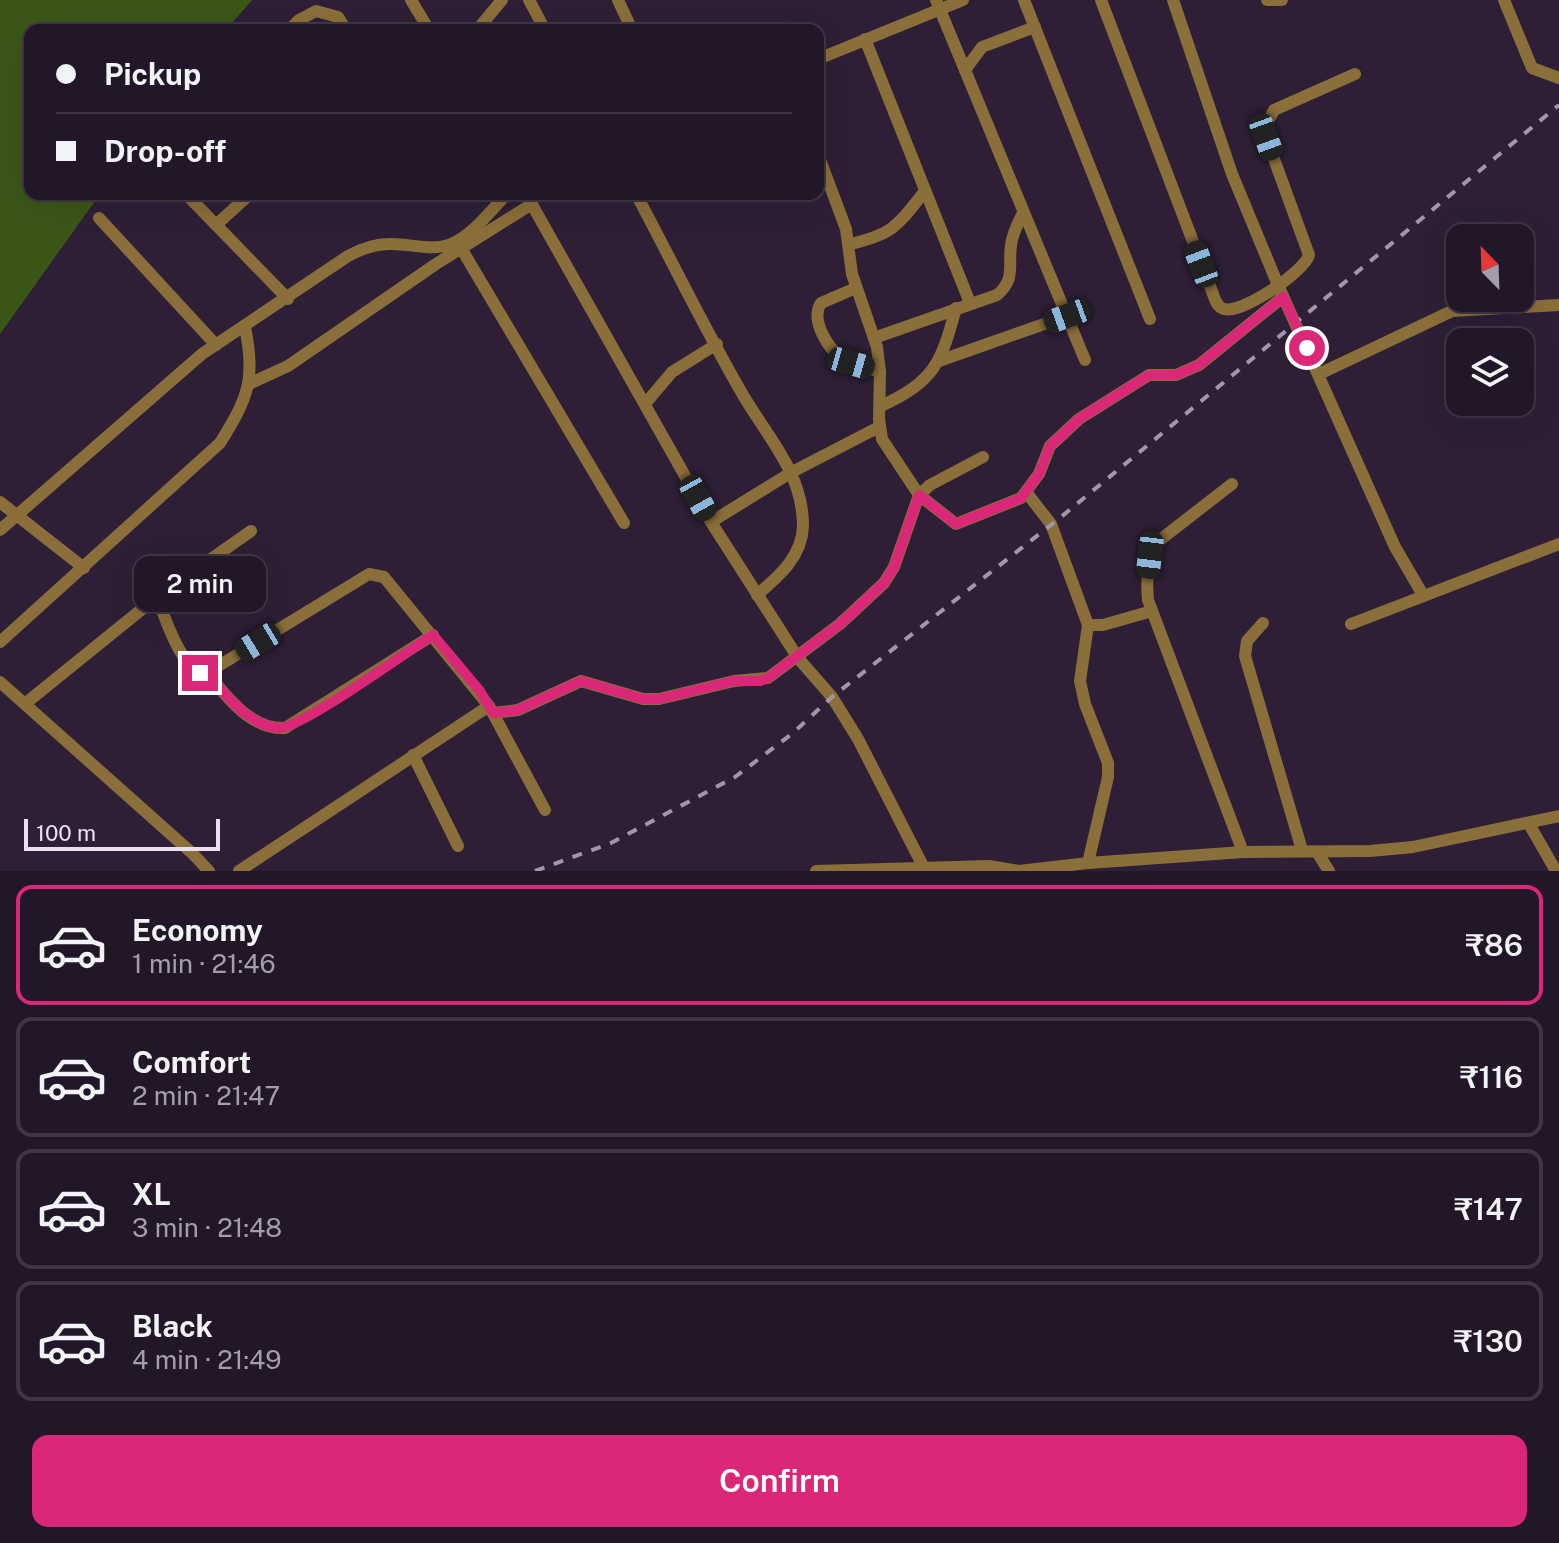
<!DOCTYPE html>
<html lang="en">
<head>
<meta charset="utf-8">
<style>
	:root { --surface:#221728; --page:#2a2030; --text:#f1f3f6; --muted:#a29fa8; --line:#3f3645; --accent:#db2777 }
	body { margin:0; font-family:"Public Sans",sans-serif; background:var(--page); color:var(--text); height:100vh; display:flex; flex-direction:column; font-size:30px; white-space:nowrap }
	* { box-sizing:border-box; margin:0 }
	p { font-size:26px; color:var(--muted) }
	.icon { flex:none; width:44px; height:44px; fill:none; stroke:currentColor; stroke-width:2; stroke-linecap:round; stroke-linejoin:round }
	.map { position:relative; height:871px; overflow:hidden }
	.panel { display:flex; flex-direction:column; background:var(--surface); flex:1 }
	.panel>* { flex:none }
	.guide { position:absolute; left:24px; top:24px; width:800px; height:176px; border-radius:16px; box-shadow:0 8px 32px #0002,0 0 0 2px var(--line); display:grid; align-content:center; height:176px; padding:0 32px; background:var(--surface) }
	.needle { width:52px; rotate:337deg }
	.fabs { position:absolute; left:1446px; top:224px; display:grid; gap:16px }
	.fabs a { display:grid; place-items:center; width:88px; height:88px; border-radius:16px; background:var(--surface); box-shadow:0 8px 32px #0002,0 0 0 2px var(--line); font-size:40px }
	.scale { position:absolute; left:24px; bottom:20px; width:196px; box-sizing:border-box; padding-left:8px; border:4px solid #eae0ef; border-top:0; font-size:22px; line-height:28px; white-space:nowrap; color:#eae0ef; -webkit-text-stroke:6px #2e1f36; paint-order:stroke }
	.end { position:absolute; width:36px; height:36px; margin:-18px; border:10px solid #db2777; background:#fff; box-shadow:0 0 0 4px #fff }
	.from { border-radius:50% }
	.bubble { position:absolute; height:56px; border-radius:16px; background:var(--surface); box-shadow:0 8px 32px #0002,0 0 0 2px var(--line); font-size:26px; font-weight:600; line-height:56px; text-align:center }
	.car { position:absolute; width:24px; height:48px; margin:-24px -12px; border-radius:10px; box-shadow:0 0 6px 2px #0007; background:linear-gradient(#222 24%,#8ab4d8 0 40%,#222 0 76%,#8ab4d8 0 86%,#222 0) }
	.guide b { display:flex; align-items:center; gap:28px; height:76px; font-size:30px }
	.guide b+b { border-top:2px solid var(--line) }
	.guide i { width:20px; height:20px; background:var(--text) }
	ul { padding:14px 0 0; list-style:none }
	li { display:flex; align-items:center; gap:24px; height:120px; margin:0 16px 12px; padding:0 16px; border:4px solid var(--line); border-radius:16px }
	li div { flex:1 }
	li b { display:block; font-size:30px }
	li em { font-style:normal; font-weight:600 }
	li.current { border-color:var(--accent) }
	li>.icon { width:72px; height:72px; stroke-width:1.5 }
	.button { display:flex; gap:16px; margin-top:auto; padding:16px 32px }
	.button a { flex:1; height:92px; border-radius:16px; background:var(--accent); color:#fff; font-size:32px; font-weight:600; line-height:92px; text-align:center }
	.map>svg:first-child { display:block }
	.green { fill:#3b5718 }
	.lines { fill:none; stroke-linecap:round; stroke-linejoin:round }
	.street { stroke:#8b6f3a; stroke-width:12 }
	.rail { stroke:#a296a8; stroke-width:4; stroke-dasharray:10 10; stroke-linecap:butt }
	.route { stroke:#db2777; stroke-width:10 }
</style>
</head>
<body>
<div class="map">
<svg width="1559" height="871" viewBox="0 0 1559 871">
	<rect width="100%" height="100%" fill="#2e1f36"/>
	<path class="green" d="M 0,0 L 252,0 L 226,30 L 30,30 L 30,194 L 100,194 L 0,334 Z"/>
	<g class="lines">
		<g class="street">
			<path d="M 411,0 L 429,30"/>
			<path d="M 529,0 L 545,30"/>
			<path d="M 618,0 L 632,30"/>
			<path d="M 936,0 L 1085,360"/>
			<path d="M 1024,0 L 1150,319"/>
			<path d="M 1101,0 L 1213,294 C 1215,300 1217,307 1224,309 C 1242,314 1304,272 1309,255 L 1266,137 L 1265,127 L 1274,110 L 1355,74"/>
			<path d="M 1173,0 L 1232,174 L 1278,285 L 1395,547 L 1423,595"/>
			<path d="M 1267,0 L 1282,0"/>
			<path d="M 1504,0 L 1532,68 L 1559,78"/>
			<path d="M 289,30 L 299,20 L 316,11 L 338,17 L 346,30"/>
			<path d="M 477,30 L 502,0"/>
			<path d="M 865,39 L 970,303"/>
			<path d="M 818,59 L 963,0"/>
			<path d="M 965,70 L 982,47 L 1035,27"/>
			<path d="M 818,154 L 846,229 L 852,274 L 877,347 L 880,372 L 879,419 L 882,439 L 919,495 L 956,524 L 1021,498 L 1039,474 L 1050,446 L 1079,419 L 1149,375 L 1176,375 L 1199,365 L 1283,297"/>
			<path d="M 186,194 L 288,299"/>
			<path d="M 526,194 L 711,522 L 798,658 L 832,697 L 858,739 L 924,868"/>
			<path d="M 636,194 C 672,261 705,330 743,395 C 768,438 803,473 803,526 C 802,557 779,576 757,595"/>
			<path d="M 99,218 L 216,345"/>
			<path d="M 216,225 L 250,194"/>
			<path d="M 850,244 C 894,234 898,225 925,191"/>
			<path d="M 461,248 L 624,523"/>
			<path d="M 856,288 L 821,303 C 810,320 828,349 843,359 C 853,366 868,368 880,372"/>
			<path d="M 874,338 L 997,295 C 1016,279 1008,266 1011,245 C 1012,234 1018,223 1023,213"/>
			<path d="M 939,361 L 1067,316"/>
			<path d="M 1319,374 L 1452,311 L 1559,305"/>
			<path d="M 251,383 L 288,366 L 436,264 L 532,204"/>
			<path d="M 645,404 L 672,372 L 717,344"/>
			<path d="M 881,406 C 935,381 941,363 956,308"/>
			<path d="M 1232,484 L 1156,543 C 1147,561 1146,580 1148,600 L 1243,852"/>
			<path d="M 1026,492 L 1051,524 L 1088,625 L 1080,681 L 1085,704 L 1108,763 L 1108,777 L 1088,863"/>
			<path d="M 0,502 L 84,568"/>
			<path d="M 711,522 L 792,472 L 879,427"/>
			<path d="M 0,530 L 202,354 L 348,256 C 361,249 374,244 389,244 C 409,243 432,252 451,244 C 473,235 491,210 507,194"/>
			<path d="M 157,597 C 167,623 175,649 194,671 L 207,673 L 369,574 L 384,577 L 489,706"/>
			<path d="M 1263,623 L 1247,641 L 1245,656 L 1302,850"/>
			<path d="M 1351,624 L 1559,544"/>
			<path d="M 1088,625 L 1103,625 L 1152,611"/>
			<path d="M 0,642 L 220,443 C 248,398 256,379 245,327"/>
			<path d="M 207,673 C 226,696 251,730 285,728 L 433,635"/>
			<path d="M 0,682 L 193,854 L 209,871"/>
			<path d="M 26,703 L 157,597 L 251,531"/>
			<path d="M 493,713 L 518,710 L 581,681 L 643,699 L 659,699 L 734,681 L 768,678 L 840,624 L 884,583 L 894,567 L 919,495 L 930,485 L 983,457"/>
			<path d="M 413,755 L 458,846"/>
			<path d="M 1529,824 L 1556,871"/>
			<path d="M 1317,852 L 1329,871"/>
			<path d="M 239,871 L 489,706 L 545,810"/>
			<path d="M 816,871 L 989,866 L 1019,871"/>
			<path d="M 1019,871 L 1088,863 L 1243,852 L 1370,851 L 1413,847 L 1559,816"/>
		</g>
		<path class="rail" d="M 535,871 L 611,843 L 735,777 L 793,733 L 832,697 L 1061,517 L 1559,105"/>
	</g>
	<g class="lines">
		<path class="route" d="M 200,673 L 207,673 C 225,694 248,726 279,728 C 299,730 409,650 433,635 L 480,691 L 493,713 L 518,710 L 581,681 L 643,699 L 659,699 L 734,681 L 760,681 L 768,678 L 840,624 L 884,583 L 894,567 L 919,495 L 956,524 L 1021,498 L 1039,474 L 1050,446 L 1079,419 L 1149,375 L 1176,375 L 1199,365 L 1283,297 L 1307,348"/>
	</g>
</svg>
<div class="fabs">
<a><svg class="needle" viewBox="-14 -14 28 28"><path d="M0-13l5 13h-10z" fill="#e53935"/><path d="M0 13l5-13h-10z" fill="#a29fa8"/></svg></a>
<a><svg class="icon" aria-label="layers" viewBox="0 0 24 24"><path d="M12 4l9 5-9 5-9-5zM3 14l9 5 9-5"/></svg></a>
</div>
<div class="scale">100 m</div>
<i class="end from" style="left:1307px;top:348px"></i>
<i class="end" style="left:200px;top:673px"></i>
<div class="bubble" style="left:134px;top:556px;width:132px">2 min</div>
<i class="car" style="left:1266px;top:137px;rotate:160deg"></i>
<i class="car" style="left:1201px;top:264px;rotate:339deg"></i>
<i class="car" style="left:1067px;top:316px;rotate:250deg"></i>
<i class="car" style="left:851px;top:363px;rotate:106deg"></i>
<i class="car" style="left:698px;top:498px;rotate:151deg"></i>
<i class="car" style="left:1150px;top:555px;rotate:187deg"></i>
<i class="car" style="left:258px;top:642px;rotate:239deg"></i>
<div class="guide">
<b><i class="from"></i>Pickup</b>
<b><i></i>Drop-off</b>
</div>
</div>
<section class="panel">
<ul>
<li class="current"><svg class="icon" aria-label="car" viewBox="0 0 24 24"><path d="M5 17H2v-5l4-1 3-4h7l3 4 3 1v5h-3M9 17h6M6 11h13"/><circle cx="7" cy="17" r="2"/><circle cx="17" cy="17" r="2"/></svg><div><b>Economy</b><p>1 min · 21:46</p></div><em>₹86</em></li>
<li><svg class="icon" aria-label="car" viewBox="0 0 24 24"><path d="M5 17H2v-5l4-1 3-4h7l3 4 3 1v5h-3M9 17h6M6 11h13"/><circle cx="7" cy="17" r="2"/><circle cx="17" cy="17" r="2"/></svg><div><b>Comfort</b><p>2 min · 21:47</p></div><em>₹116</em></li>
<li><svg class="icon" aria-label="car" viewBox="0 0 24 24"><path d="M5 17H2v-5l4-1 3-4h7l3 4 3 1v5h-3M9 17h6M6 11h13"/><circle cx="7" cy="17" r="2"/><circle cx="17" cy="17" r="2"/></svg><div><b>XL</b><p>3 min · 21:48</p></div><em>₹147</em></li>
<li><svg class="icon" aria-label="car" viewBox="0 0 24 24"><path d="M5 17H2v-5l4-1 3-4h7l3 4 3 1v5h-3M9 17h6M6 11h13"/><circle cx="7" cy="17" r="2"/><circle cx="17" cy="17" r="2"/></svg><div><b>Black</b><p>4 min · 21:49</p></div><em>₹130</em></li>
</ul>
<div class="button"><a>Confirm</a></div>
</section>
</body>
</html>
